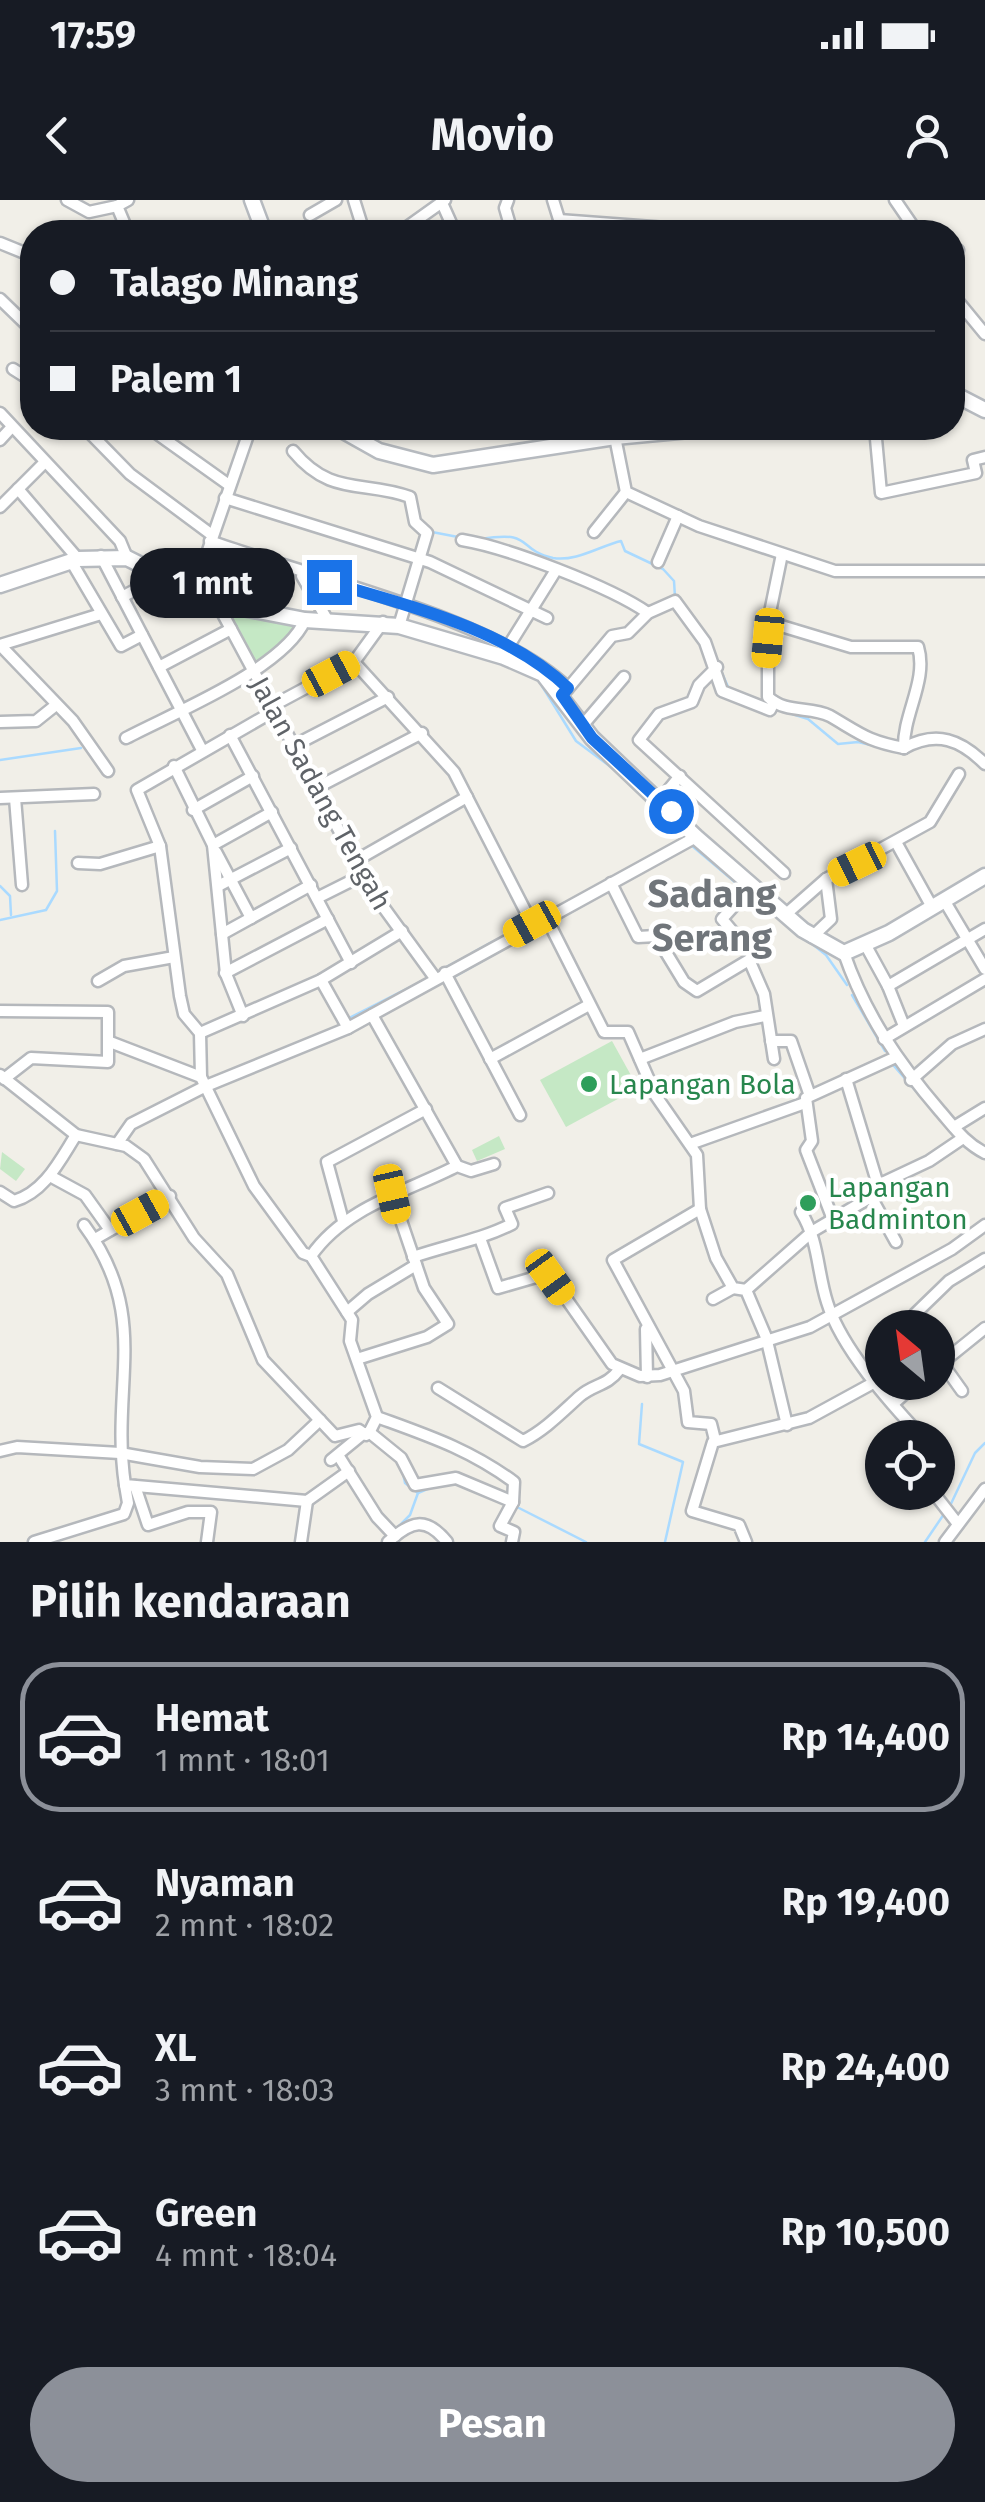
<!DOCTYPE html>
<html lang="id">
<head>
<meta charset="utf-8">
<style>
	:root { --surface:#171b24; --page:#242831; --text:#f1f3f6; --muted:#9ea1a6; --line:#363941; --accent:#8c9099 }
	body { margin:0; font-family:"Fira Sans",sans-serif; background:var(--page); color:var(--text); height:100vh; display:flex; flex-direction:column; font-size:38px; white-space:nowrap }
	* { box-sizing:border-box; margin:0 }
	p { font-size:32px; color:var(--muted) }
	.icon { flex:none; width:55px; height:55px; fill:none; stroke:currentColor; stroke-width:2; stroke-linecap:round; stroke-linejoin:round }
	.map { position:relative; height:1342px; overflow:hidden }
	.side { display:flex; flex-direction:column; background:var(--surface); flex:1 }
	.side>* { flex:none }
	.guide { position:absolute; left:20px; top:20px; width:945px; height:220px; border-radius:40px; box-shadow:0 2px 8px #0004; display:grid; align-content:center; height:220px; padding:0 30px; background:var(--surface) }
	.needle { width:65px; rotate:331deg }
	.tools { position:absolute; left:865px; top:1110px; display:grid; gap:20px }
	.tools a { display:grid; place-items:center; width:90px; height:90px; border-radius:50%; background:var(--surface); box-shadow:0 2px 8px #0004; font-size:50px }
	.end { position:absolute; width:45px; height:45px; margin:-22px; border:12px solid #1a73e8; background:#fff; box-shadow:0 0 0 5px #fff }
	.from { border-radius:50% }
	.bubble { position:absolute; height:70px; border-radius:35px; background:var(--surface); box-shadow:0 2px 8px #0004; font-size:32px; font-weight:700; line-height:70px; text-align:center }
	.car { position:absolute; width:30px; height:60px; margin:-30px -15px; border-radius:12px; box-shadow:0 0 8px 2px #0007; background:linear-gradient(#f5c518 24%,#345 0 40%,#f5c518 0 76%,#345 0 86%,#f5c518 0) }
	.guide b { display:flex; align-items:center; gap:35px; height:95px; font-size:38px }
	.guide b+b { border-top:2px solid var(--line) }
	.guide i { width:25px; height:25px; background:var(--text) }
	ul { padding:0; list-style:none }
	li { display:flex; align-items:center; gap:30px; height:150px; margin:0 20px 15px; padding:0 10px; border:5px solid transparent; border-radius:40px }
	li div { flex:1 }
	li b { display:block; font-size:38px }
	li em { font-style:normal; font-weight:700 }
	li.current { border-color:var(--accent) }
	li>.icon { width:90px; height:90px; stroke-width:1.5 }
	h2 { padding:0 30px; font-size:45px; line-height:120px }
	.button { display:flex; gap:20px; margin-top:auto; padding:20px 30px }
	.button a { flex:1; height:115px; border-radius:60px; background:var(--accent); color:#fff; font-size:40px; font-weight:700; line-height:115px; text-align:center }
	.status { display:flex; justify-content:space-between; align-items:center; height:70px; padding:0 50px; background:var(--surface); direction:ltr }
	.status svg { height:28px; fill:currentColor }
	header { display:flex; justify-content:space-between; align-items:center; height:130px; padding:0 30px; background:var(--surface); font-size:45px; font-weight:700 }
	.map>svg:first-child { display:block }
	.green { fill:#c5e8c5 }
	.lines { fill:none; stroke-linecap:round; stroke-linejoin:round }
	.stream { stroke:#aadaff; stroke-width:2.5 }
	.street-casing { stroke:#b5b8bc; stroke-width:15 }
	.secondary-casing { stroke:#b6babf; stroke-width:19 }
	.street { stroke:#fff; stroke-width:10 }
	.secondary { stroke:#fff; stroke-width:14 }
	.route { stroke:#1a73e8; stroke-width:12 }
	.leisure-dot { fill:#2e9e5b; stroke:#fff; stroke-width:4 }
	.labels { text-anchor:middle; stroke-width:9; stroke-linejoin:round; paint-order:stroke }
	.street-label { font-size:28px; fill:#5f6368; stroke:#fff }
	.leisure-label { font-size:28px; fill:#27864d; stroke:#fff; text-anchor:start }
	.district-label { font-size:38px; font-weight:bold; fill:#70757a; stroke:#fff }
</style>
</head>
<body>
<div class="status"><b>17:59</b><svg viewBox="0 0 49 12"><path d="M0 12V9h3v3zM5 12V6h3v6zM10 12V3h3v9zM15 12V0h3v12zM26 1h20v11H26zM47 4h2v5h-2z"/></svg></div>
<header><svg class="icon" aria-label="back" viewBox="0 0 24 24"><path d="M15 5l-7 7 7 7"/></svg>Movio<svg class="icon" aria-label="person" viewBox="0 0 24 24"><circle cx="12" cy="8" r="4"/><path d="M4 21q1-7 8-7t8 7"/></svg></header>
<div class="map">
<svg width="985" height="1342" viewBox="0 0 985 1342">
	<rect width="100%" height="100%" fill="#f1efe8"/>
	<g class="green">
		<path d="M 202,381 L 267,403 L 264,411 L 236,406 L 199,390 Z"/>
		<path d="M 223,406 L 301,422 L 296,434 L 252,466 Z"/>
		<path d="M 612,841 L 638,888 L 566,927 L 540,880 Z"/>
		<path d="M 499,936 L 505,949 L 477,961 L 472,950 Z"/>
		<path d="M 2,952 L 25,969 L 16,981 L 0,969 Z"/>
	</g>
	<g class="lines">
		<g class="stream">
			<path d="M 432,332 L 458,337"/>
			<path d="M 481,339 C 535,330 515,349 553,358 C 576,362 600,346 621,341 L 625,351 L 663,369 L 674,381 L 675,397"/>
			<path d="M 721,471 L 729,489 L 767,504"/>
			<path d="M 542,486 L 576,541 L 619,573"/>
			<path d="M 773,508 L 808,519 L 838,544 L 858,542 L 897,551"/>
			<path d="M 0,560 L 81,548"/>
			<path d="M 691,645 L 742,688"/>
			<path d="M 0,686 L 10,696 L 11,715"/>
			<path d="M 618,686 L 630,679"/>
			<path d="M 750,694 L 826,755 L 847,785"/>
			<path d="M 536,719 L 586,692"/>
			<path d="M 0,720 L 46,710 L 57,691 L 55,631"/>
			<path d="M 554,722 L 610,690"/>
			<path d="M 497,740 L 526,724"/>
			<path d="M 472,753 L 492,742"/>
			<path d="M 437,772 L 467,756"/>
			<path d="M 454,777 L 544,726"/>
			<path d="M 852,795 L 885,851"/>
			<path d="M 347,819 L 428,778"/>
			<path d="M 894,866 L 929,906"/>
			<path d="M 76,929 L 107,937"/>
			<path d="M 642,1204 L 639,1244 L 683,1262 L 665,1342"/>
			<path d="M 403,1273 L 405,1283 L 418,1293 L 432,1287"/>
			<path d="M 517,1307 L 586,1342"/>
			<path d="M 949,1308 L 975,1253 L 985,1243"/>
			<path d="M 395,1330 L 410,1315 L 418,1293"/>
			<path d="M 925,1342 L 944,1314"/>
		</g>
		<defs>
			<g id="street">
				<path d="M 67,0 L 89,12 L 117,6"/>
				<path d="M 128,0 L 117,6 L 128,32"/>
				<path d="M 354,0 L 364,32"/>
				<path d="M 508,0 L 505,8 L 512,32"/>
				<path d="M 553,0 L 563,32"/>
				<path d="M 895,0 L 917,32"/>
				<path d="M 442,3 L 455,32"/>
				<path d="M 310,15 L 336,0"/>
				<path d="M 559,20 L 720,32"/>
				<path d="M 400,32 L 445,0"/>
				<path d="M 0,43 L 32,56"/>
				<path d="M 952,53 L 958,50"/>
				<path d="M 952,94 L 985,134"/>
				<path d="M 0,99 L 32,130"/>
				<path d="M 13,169 L 32,181"/>
				<path d="M 0,213 L 120,341 L 127,358"/>
				<path d="M 85,228 L 130,274 L 212,335"/>
				<path d="M 149,228 L 229,285"/>
				<path d="M 875,228 L 881,293 L 976,273 L 973,260 L 985,257"/>
				<path d="M 615,237 L 626,292 L 699,326 L 835,371 L 985,371"/>
				<path d="M 0,240 L 10,229"/>
				<path d="M 293,251 C 331,297 363,280 410,297 L 415,322 L 427,333 L 399,426"/>
				<path d="M 18,289 L 78,359"/>
				<path d="M 225,298 L 430,362 L 547,418"/>
				<path d="M 0,307 L 45,262"/>
				<path d="M 594,332 L 626,292"/>
				<path d="M 462,340 C 506,347 611,387 648,413"/>
				<path d="M 210,341 C 309,377 496,418 568,488"/>
				<path d="M 782,354 L 768,422 L 768,497 C 786,514 810,506 830,516 C 861,534 867,541 904,548"/>
				<path d="M 101,356 L 202,550"/>
				<path d="M 71,361 L 121,446 L 142,435"/>
				<path d="M 658,362 L 678,316"/>
				<path d="M 302,376 L 328,421"/>
				<path d="M 194,391 L 249,232"/>
				<path d="M 122,397 L 163,375"/>
				<path d="M 217,403 L 371,690 L 435,778"/>
				<path d="M 768,422 L 851,447 L 918,447 C 928,480 903,514 904,548"/>
				<path d="M 0,445 L 73,521 L 108,571"/>
				<path d="M 0,445 L 101,414"/>
				<path d="M 508,447 L 556,370"/>
				<path d="M 354,462 L 454,572 L 532,724"/>
				<path d="M 159,467 L 231,429"/>
				<path d="M 717,467 L 699,485 L 692,502 L 659,514 L 639,540 L 784,673"/>
				<path d="M 565,492 L 612,436 L 628,433 L 648,413 L 675,401 L 705,442 L 722,491 L 770,510 L 774,502"/>
				<path d="M 272,506 L 354,462 L 383,422"/>
				<path d="M 274,511 L 137,590 L 160,646 L 180,796 L 184,814 L 200,833 L 201,877 L 254,986 L 303,1053 L 311,1056 L 352,1120 L 350,1141 L 377,1217 L 369,1233"/>
				<path d="M 0,522 L 36,521 L 56,505"/>
				<path d="M 582,526 L 624,477"/>
				<path d="M 230,535 L 351,763"/>
				<path d="M 126,538 C 173,513 284,469 305,420"/>
				<path d="M 293,546 L 388,497"/>
				<path d="M 904,548 C 937,530 961,540 985,564"/>
				<path d="M 174,566 L 213,645 L 226,774 L 243,816"/>
				<path d="M 314,589 L 422,533"/>
				<path d="M 0,598 L 94,594"/>
				<path d="M 15,598 L 22,685"/>
				<path d="M 660,600 L 680,576"/>
				<path d="M 193,610 L 253,576"/>
				<path d="M 897,644 L 932,707"/>
				<path d="M 213,645 L 272,612"/>
				<path d="M 216,652 L 251,718"/>
				<path d="M 355,661 L 467,597"/>
				<path d="M 78,663 L 100,664 L 160,646"/>
				<path d="M 611,683 L 638,737 L 656,736 L 684,782 L 697,791 L 754,757 L 722,719 L 752,686"/>
				<path d="M 218,686 L 291,648"/>
				<path d="M 317,698 L 363,675"/>
				<path d="M 944,700 L 985,769"/>
				<path d="M 785,715 L 826,679 L 930,622 L 959,574"/>
				<path d="M 546,717 L 604,832 L 628,832 L 656,896 L 697,955 L 700,1009 L 716,1058 L 733,1088 L 746,1090 L 766,1137 L 787,1225"/>
				<path d="M 222,734 L 311,685"/>
				<path d="M 812,737 L 831,719 L 826,679"/>
				<path d="M 865,744 L 888,786 L 985,729"/>
				<path d="M 844,753 C 865,814 898,862 940,911 C 954,927 965,943 985,953"/>
				<path d="M 750,762 L 764,794 L 774,859"/>
				<path d="M 225,773 L 328,719"/>
				<path d="M 445,773 L 520,915"/>
				<path d="M 321,780 L 348,828"/>
				<path d="M 98,781 L 124,766 L 174,757"/>
				<path d="M 888,786 L 904,826"/>
				<path d="M 0,811 L 108,812 L 108,862 L 31,858 L 4,879"/>
				<path d="M 372,815 L 457,966"/>
				<path d="M 200,833 L 321,780 L 402,731"/>
				<path d="M 884,839 L 985,779"/>
				<path d="M 771,841 L 791,841 L 809,893"/>
				<path d="M 110,842 L 201,877"/>
				<path d="M 490,859 L 589,805"/>
				<path d="M 640,859 L 735,822 L 765,816"/>
				<path d="M 0,875 L 76,935 L 126,946 L 144,959 L 194,1038 L 227,1074 L 263,1160 L 335,1236 L 359,1230 L 366,1235"/>
				<path d="M 846,879 L 878,985"/>
				<path d="M 911,880 L 952,844 L 985,829"/>
				<path d="M 954,927 L 985,908"/>
				<path d="M 117,944 L 131,924 L 206,886 L 348,828 L 696,637"/>
				<path d="M 690,944 L 805,903"/>
				<path d="M 50,976 L 85,995 L 110,1030"/>
				<path d="M 0,992 L 14,1001 C 45,992 60,960 76,935"/>
				<path d="M 871,997 L 896,1042"/>
				<path d="M 700,1009 L 613,1060 L 684,1191 L 688,1222 L 711,1224 L 715,1240"/>
				<path d="M 801,1012 C 819,1041 817,1071 827,1102 C 841,1148 890,1203 923,1238"/>
				<path d="M 832,1017 L 806,950 L 812,941 L 806,898 L 896,857"/>
				<path d="M 343,1021 L 327,962 L 426,909"/>
				<path d="M 84,1025 C 152,1117 110,1184 125,1285 L 307,1301 L 349,1271"/>
				<path d="M 95,1039 L 170,996"/>
				<path d="M 481,1041 L 498,1088 L 543,1075 L 551,1077 L 612,1164 L 640,1176 L 660,1175 L 810,1127 L 952,1049 L 985,1025"/>
				<path d="M 311,1056 C 345,1007 406,992 457,966 L 471,971 L 494,964"/>
				<path d="M 413,1057 C 448,1045 480,1040 512,1024 L 505,1008 L 548,993"/>
				<path d="M 746,1090 L 813,1031 L 871,997 L 878,985 L 929,961 L 963,938"/>
				<path d="M 713,1099 L 733,1088"/>
				<path d="M 347,1112 L 368,1094 L 416,1065"/>
				<path d="M 915,1128 L 920,1122 L 915,1114 L 949,1081 L 985,1059"/>
				<path d="M 646,1129 L 647,1177"/>
				<path d="M 357,1159 L 427,1137 L 448,1124 L 424,1088 L 392,994"/>
				<path d="M 942,1163 L 962,1191"/>
				<path d="M 938,1166 L 985,1128"/>
				<path d="M 868,1172 L 882,1163"/>
				<path d="M 438,1188 L 523,1241 C 545,1230 562,1212 580,1196 C 594,1184 607,1186 619,1170"/>
				<path d="M 893,1204 L 918,1182"/>
				<path d="M 377,1217 C 429,1236 469,1249 514,1282 L 513,1302 L 500,1326 L 514,1332 L 512,1342"/>
				<path d="M 369,1232 L 401,1258 L 415,1285 L 456,1278 L 513,1302"/>
				<path d="M 0,1251 L 17,1247 L 120,1253 L 200,1267 L 253,1269 L 288,1250 L 320,1220"/>
				<path d="M 938,1253 L 942,1260 L 938,1270"/>
				<path d="M 338,1255 L 377,1317 L 395,1336"/>
				<path d="M 331,1260 L 364,1233"/>
				<path d="M 135,1286 L 148,1325 L 188,1312 L 211,1312 L 207,1342"/>
				<path d="M 933,1292 L 958,1324"/>
				<path d="M 34,1342 L 124,1314 L 128,1303 L 125,1285"/>
				<path d="M 301,1342 L 307,1301"/>
				<path d="M 388,1342 C 411,1321 426,1316 447,1342"/>
				<path d="M 746,1342 L 739,1325 L 692,1311 L 713,1242 L 809,1218 L 875,1182"/>
				<path d="M 945,1342 L 985,1289"/>
			</g>
			<g id="secondary">
				<path d="M 252,0 L 264,32"/>
				<path d="M 952,193 L 985,210"/>
				<path d="M 338,228 L 379,251 L 433,265 L 615,237 L 710,228"/>
				<path d="M 0,385 L 78,359 L 127,358 L 217,403 L 305,420 L 399,426 L 504,457 L 543,474 L 592,538 L 696,637 L 803,730 L 844,753 L 889,733 L 985,676"/>
			</g>
		</defs>
		<use href="#street" class="street-casing"/>
		<use href="#secondary" class="secondary-casing"/>
		<use href="#street" class="street"/>
		<use href="#secondary" class="secondary"/>
	</g>
	<g class="lines">
		<path class="route" d="M 329,382 C 409,406 507,429 568,488 L 562,495 L 592,538 L 671,611"/>
	</g>
	<g class="leisure-dot">
		<circle cx="589" cy="884" r="10"/>
		<circle cx="808" cy="1003" r="10"/>
	</g>
	<g class="labels">
		<g class="street-label">
			<text transform="translate(321 593) rotate(61)" y="10">Jalan Sadang Tengah</text>
		</g>
		<g class="leisure-label">
			<text x="609" y="894">Lapangan Bola</text>
			<text x="828" y="997">Lapangan<tspan x="828" dy="32">Badminton</tspan></text>
		</g>
		<g class="district-label">
			<text x="712" y="707">Sadang<tspan x="712" dy="44">Serang</tspan></text>
		</g>
	</g>
</svg>
<div class="tools">
<a><svg class="needle" viewBox="-14 -14 28 28"><path d="M0-13l5 13h-10z" fill="#e53935"/><path d="M0 13l5-13h-10z" fill="#9ea1a6"/></svg></a>
<a><svg class="icon" aria-label="locate" viewBox="0 0 24 24"><circle cx="12" cy="12" r="6"/><path d="M12 2v4M12 18v4M2 12h4M18 12h4"/></svg></a>
</div>
<i class="end from" style="left:671px;top:611px"></i>
<i class="end" style="left:329px;top:382px"></i>
<div class="bubble" style="left:130px;top:348px;width:165px">1 mnt</div>
<i class="car" style="left:768px;top:438px;rotate:185deg"></i>
<i class="car" style="left:331px;top:474px;rotate:62deg"></i>
<i class="car" style="left:857px;top:664px;rotate:244deg"></i>
<i class="car" style="left:532px;top:724px;rotate:241deg"></i>
<i class="car" style="left:392px;top:994px;rotate:167deg"></i>
<i class="car" style="left:140px;top:1013px;rotate:61deg"></i>
<i class="car" style="left:550px;top:1077px;rotate:144deg"></i>
<div class="guide">
<b><i class="from"></i>Talago Minang</b>
<b><i></i>Palem 1</b>
</div>
</div>
<section class="side">
<h2>Pilih kendaraan</h2>
<ul>
<li class="current"><svg class="icon" aria-label="car" viewBox="0 0 24 24"><path d="M5 17H2v-5l4-1 3-4h7l3 4 3 1v5h-3M9 17h6M6 11h13"/><circle cx="7" cy="17" r="2"/><circle cx="17" cy="17" r="2"/></svg><div><b>Hemat</b><p>1 mnt · 18:01</p></div><em>Rp 14,400</em></li>
<li><svg class="icon" aria-label="car" viewBox="0 0 24 24"><path d="M5 17H2v-5l4-1 3-4h7l3 4 3 1v5h-3M9 17h6M6 11h13"/><circle cx="7" cy="17" r="2"/><circle cx="17" cy="17" r="2"/></svg><div><b>Nyaman</b><p>2 mnt · 18:02</p></div><em>Rp 19,400</em></li>
<li><svg class="icon" aria-label="car" viewBox="0 0 24 24"><path d="M5 17H2v-5l4-1 3-4h7l3 4 3 1v5h-3M9 17h6M6 11h13"/><circle cx="7" cy="17" r="2"/><circle cx="17" cy="17" r="2"/></svg><div><b>XL</b><p>3 mnt · 18:03</p></div><em>Rp 24,400</em></li>
<li><svg class="icon" aria-label="car" viewBox="0 0 24 24"><path d="M5 17H2v-5l4-1 3-4h7l3 4 3 1v5h-3M9 17h6M6 11h13"/><circle cx="7" cy="17" r="2"/><circle cx="17" cy="17" r="2"/></svg><div><b>Green</b><p>4 mnt · 18:04</p></div><em>Rp 10,500</em></li>
</ul>
<div class="button"><a>Pesan</a></div>
</section>
</body>
</html>
